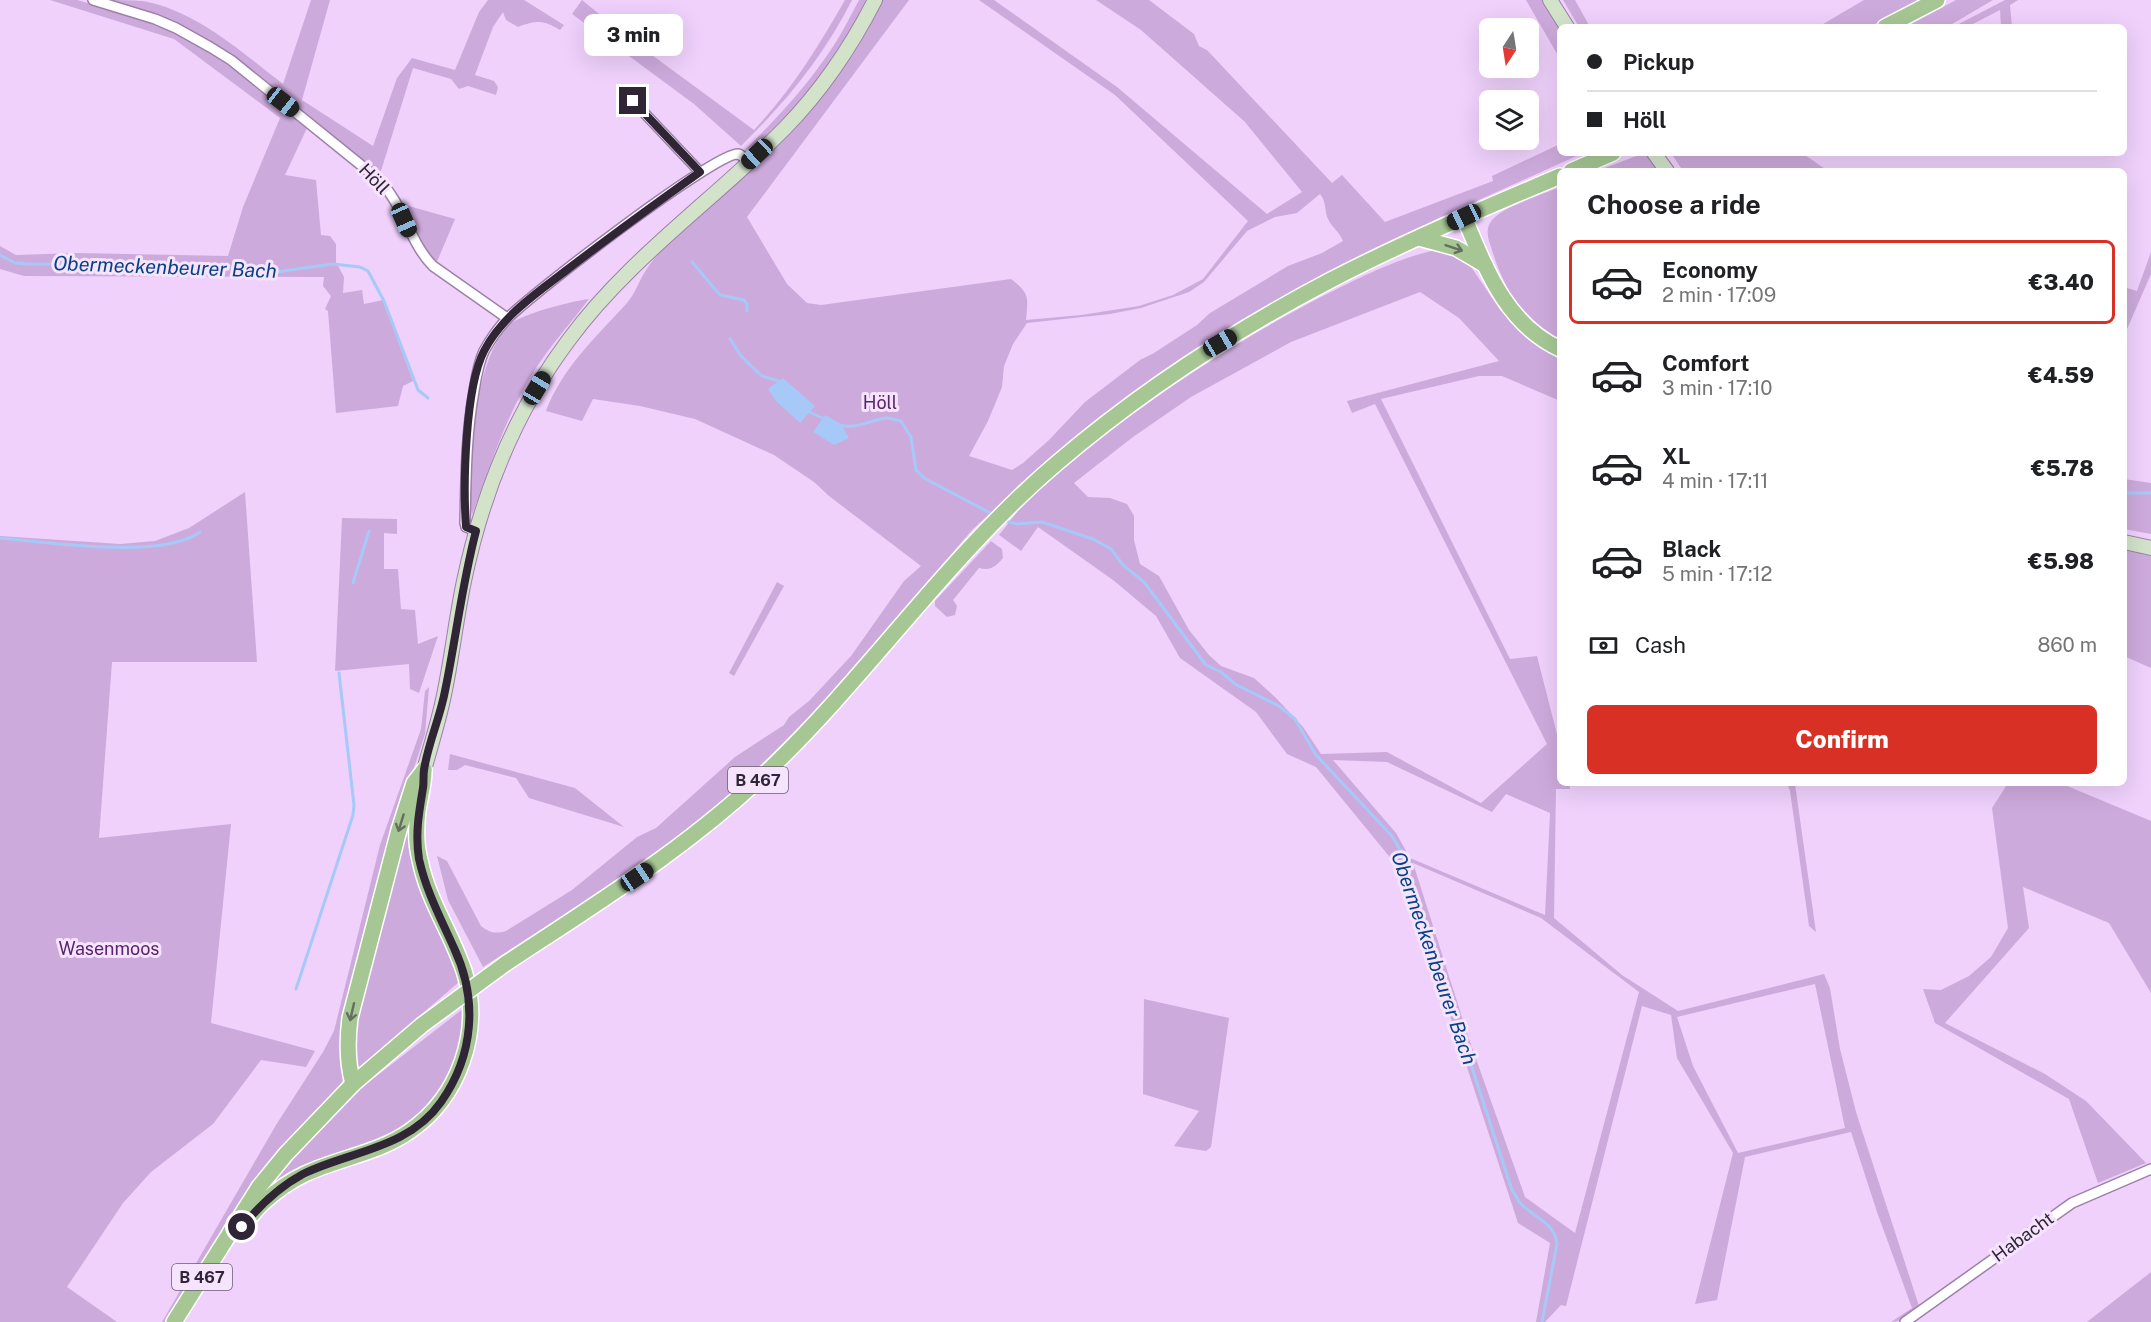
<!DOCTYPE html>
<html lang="en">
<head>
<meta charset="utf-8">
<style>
	:root { --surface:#fff; --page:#f2f2f2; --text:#202124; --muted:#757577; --line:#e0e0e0; --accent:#d93025 }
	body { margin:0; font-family:"Public Sans",sans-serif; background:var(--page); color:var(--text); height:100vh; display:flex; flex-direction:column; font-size:22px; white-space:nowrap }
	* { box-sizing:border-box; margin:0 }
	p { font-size:20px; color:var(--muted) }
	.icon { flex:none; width:33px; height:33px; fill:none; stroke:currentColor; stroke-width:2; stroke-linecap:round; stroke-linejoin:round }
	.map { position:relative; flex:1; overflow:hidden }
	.panel { position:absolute; left:1557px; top:168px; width:570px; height:618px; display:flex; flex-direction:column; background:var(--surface); border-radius:9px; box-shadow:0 6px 24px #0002 }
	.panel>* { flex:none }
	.top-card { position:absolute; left:1557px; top:24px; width:570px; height:132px; border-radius:9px; box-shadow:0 6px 24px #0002; display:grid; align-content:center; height:132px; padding:0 30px; background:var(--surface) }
	.needle { width:39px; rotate:192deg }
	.fabs { position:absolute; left:1479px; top:18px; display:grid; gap:12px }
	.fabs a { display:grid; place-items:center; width:60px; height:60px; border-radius:9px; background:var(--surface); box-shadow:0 6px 24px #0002; font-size:30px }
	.end { position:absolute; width:27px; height:27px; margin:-14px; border:8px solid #302535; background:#fff; box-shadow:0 0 0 3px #fff }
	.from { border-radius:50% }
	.bubble { position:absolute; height:42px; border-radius:9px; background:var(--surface); box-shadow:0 6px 24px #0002; font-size:20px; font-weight:800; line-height:42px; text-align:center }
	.car { position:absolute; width:18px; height:36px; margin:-18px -9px; border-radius:8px; box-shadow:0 0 4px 2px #0007; background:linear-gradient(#222 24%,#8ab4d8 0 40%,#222 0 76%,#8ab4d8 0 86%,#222 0) }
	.top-card b { display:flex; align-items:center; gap:21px; height:57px; font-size:22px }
	.top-card b+b { border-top:2px solid var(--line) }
	.top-card i { width:15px; height:15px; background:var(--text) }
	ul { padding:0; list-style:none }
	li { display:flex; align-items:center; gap:18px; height:84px; margin:0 12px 9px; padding:0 18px; border:3px solid transparent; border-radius:9px }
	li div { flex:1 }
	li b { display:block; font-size:22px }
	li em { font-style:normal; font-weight:800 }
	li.active { border-color:var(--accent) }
	li>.icon { width:54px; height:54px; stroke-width:1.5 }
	h2 { padding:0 30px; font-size:27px; line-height:72px }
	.pay { display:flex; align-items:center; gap:15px; height:66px; padding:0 30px; font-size:22px }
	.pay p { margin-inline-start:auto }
	.action { display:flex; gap:12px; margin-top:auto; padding:12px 30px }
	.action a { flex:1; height:69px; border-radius:9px; background:var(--accent); color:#fff; font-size:24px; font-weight:800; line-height:69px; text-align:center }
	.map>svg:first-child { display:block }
	.green { fill:#cdaadc; fill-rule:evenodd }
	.water { fill:#a6c9f8 }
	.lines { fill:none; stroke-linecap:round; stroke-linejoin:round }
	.stream { stroke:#a6c9f8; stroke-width:3 }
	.street-casing { stroke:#9d80a9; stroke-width:12 }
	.secondary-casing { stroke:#9d80a9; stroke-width:16 }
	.primary-casing { stroke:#fff; stroke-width:18 }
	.street { stroke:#fff; stroke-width:9 }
	.secondary { stroke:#d2e3ca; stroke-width:14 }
	.primary { stroke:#a6c794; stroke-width:15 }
	.primary-bridge-casing { stroke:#fff; stroke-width:18; stroke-linecap:butt }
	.primary-bridge { stroke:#a6c794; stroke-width:15 }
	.oneway { stroke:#656e60 }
	.route { stroke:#302535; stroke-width:8 }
	.labels { text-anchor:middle; stroke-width:6; stroke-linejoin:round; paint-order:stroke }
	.shield { fill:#f6e3fe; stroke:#6b5e71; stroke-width:1.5 }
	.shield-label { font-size:16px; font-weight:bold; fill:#302535 }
	.street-label { font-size:18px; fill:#302535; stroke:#f6e3fe }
	.park-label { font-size:18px; fill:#58246b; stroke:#f6e3fe }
	.water-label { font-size:20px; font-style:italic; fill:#054184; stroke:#f6e3fe }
</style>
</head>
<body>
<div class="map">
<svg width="2151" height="1322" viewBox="0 0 2151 1322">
	<rect width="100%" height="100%" fill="#efd1fc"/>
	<g class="green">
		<path d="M 50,0 L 77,0 L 122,13 L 181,34 L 216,56 L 307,128 L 285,175 L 316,180 L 321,235 L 330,236 L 336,244 L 336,262 L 344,277 L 343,293 L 362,290 L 364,304 L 383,300 L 413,381 L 403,386 L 398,406 L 336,413 L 328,311 L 325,309 L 331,296 L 323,286 L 324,277 L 24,276 L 0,269 L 0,246 L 16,255 L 77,253 L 228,256 L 243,207 L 280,118 L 174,39 Z"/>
		<path d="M 106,0 C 118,0 131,0 143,1 C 197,11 241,52 283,84 L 311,0 L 330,0 L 302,100 L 373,146 L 397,78 L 412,58 L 455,70 L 479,12 L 488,0 L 524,0 L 564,25 L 560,30 C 543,20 537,20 518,27 L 506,20 L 503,12 L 493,27 L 475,75 L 494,81 L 498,87 L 496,95 L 468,86 L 459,89 L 451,79 L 413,68 L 380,174 L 218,46 L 182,26 L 137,9 Z"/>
		<path d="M 582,0 L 626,36 L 754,130 C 791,91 818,47 845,0 L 852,0 C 824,56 785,103 741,146 L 694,104 L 572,14 Z"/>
		<path d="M 859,0 L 866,0 C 851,34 781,142 746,149 C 778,117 809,84 834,45 C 843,31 851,15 859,0 Z"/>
		<path d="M 882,0 L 909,0 L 747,217 L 787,284 L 807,303 L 821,305 L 1011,279 C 1030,294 1028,297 1026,320 L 1081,315 L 1139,306 L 1173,295 L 1203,279 L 1248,221 L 1115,95 L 979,0 L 994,0 L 1117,87 L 1267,214 L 1302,192 L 1245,122 L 1141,30 L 1096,0 L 1149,0 L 1194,34 L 1199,46 L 1207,50 L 1332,183 L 1342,175 L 1385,222 L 1493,181 L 1492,176 L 1560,144 L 1560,153 L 1583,153 L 1439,218 L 1340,268 L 1137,391 L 1059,451 L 973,529 L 819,707 L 750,776 L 703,818 L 635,870 L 483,967 L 448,900 L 437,856 L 447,861 L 481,926 C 490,933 495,934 506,931 L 572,890 L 637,837 L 656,828 L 735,757 L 784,725 L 789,717 L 809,701 L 851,656 L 904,581 L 921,566 L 829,496 L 814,482 L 774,455 L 695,419 L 640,406 L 593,399 L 582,421 L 546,411 C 562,368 597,336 627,303 C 634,295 638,284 643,275 C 650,263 661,250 671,239 C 686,223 707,211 723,196 C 784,140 850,78 882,0 ZM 1320,194 C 1327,202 1324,213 1329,221 C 1334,229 1340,233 1343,241 L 1322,253 L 1288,266 L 1210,313 L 1197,325 L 1154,353 L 1140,360 L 1085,402 L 1049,440 L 1023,463 L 1012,470 L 969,456 L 988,421 L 1002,387 L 1004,366 L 1013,344 L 1027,323 L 1110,314 L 1141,308 L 1189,292 L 1204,282 L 1247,231 L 1275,217 L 1297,213 Z"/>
		<path d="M 1526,0 L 1544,0 L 1560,28 L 1560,59 Z"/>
		<path d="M 1563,0 L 1575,0 L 1590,27 L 1579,27 Z"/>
		<path d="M 1864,0 L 1924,0 L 1869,27 L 1818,27 Z"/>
		<path d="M 1956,0 L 1993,0 L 1947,27 L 1906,27 Z"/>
		<path d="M 2005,0 L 2018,0 L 2010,5 L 2012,27 L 2001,27 L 2000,10 L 1967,27 L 1953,27 Z"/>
		<path d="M 1644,153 L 1647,153 L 1659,171 L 1597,171 Z"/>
		<path d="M 1671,153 L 1802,153 L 1828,171 L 1683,171 Z"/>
		<path d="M 1560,187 L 1560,340 C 1523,322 1503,287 1492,250 C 1489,241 1485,232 1490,223 C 1501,206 1542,195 1560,187 Z"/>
		<path d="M 405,205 L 455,219 L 436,264 C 419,252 412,224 405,205 Z"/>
		<path d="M 1439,249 L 1465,258 L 1501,311 L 1524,335 L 1547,352 L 1560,356 L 1560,401 L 1502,376 L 1479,376 L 1381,399 L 1510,659 L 1537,656 L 1560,746 L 1560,783 L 1570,783 L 1570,789 L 1556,789 L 1554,918 L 1622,975 L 1678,1011 L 1824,974 L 1830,988 L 1840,1049 L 1856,1112 L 1920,1309 C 1909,1313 1903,1322 1891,1322 L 1912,1308 L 1877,1212 L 1851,1132 L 1745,1157 L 1717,1300 L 1695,1304 L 1733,1153 L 1677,1058 L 1671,1015 L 1642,1006 L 1566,1306 L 1561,1305 L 1545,1322 L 1536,1322 L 1550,1243 L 1518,1223 L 1404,875 L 1402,863 L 1397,866 L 1316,767 L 1287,754 L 1256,712 L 1180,658 L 1156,616 L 1113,580 L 1038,527 L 1021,551 L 999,535 C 1010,522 1019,508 1031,496 C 1054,470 1085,450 1112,429 C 1182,377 1255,330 1333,291 C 1367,274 1402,257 1439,249 ZM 1420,292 L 1459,318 L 1499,361 L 1347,401 L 1352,413 L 1375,404 L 1547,744 L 1481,803 L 1387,752 L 1321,754 L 1303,727 L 1276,698 L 1254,678 L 1221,666 L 1209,655 L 1189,630 L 1159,576 L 1140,564 L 1134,540 L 1134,516 L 1127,504 L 1110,498 L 1088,497 L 1074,483 L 1133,437 L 1191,397 L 1291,342 ZM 1333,760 L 1387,762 L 1492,812 L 1506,794 L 1550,813 L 1545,915 L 1410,858 L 1396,833 ZM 1413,863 L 1541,918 L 1639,992 L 1575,1233 L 1525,1197 L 1469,1039 ZM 1815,984 L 1845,1128 L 1738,1153 L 1693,1066 L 1677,1017 Z"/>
		<path d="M 2151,252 L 2151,274 L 2124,336 L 2124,287 L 2137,291 Z"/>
		<path d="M 589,299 C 566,329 539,358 522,392 C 501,431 487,474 472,515 C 463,472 476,354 510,324 C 522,314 572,301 589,299 Z"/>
		<path d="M 2124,479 L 2151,483 L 2151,534 L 2124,529 Z"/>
		<path d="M 245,492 L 257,662 L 112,662 L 99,838 L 231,824 L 211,1023 L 315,1051 L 306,1067 L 261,1060 L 213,1124 L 151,1172 L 123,1203 L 67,1287 L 117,1322 L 0,1322 L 0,536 L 120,544 L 155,541 L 189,528 Z"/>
		<path d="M 342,518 L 397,519 L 397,534 L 384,533 L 384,569 L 398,569 L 401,609 L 415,610 L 418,644 L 438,636 L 419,693 L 410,689 L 409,664 L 335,671 Z"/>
		<path d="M 991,541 L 1002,549 L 1003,558 C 995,567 991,571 979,568 L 953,600 L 957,606 L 955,615 L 947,617 L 935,606 L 935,601 Z"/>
		<path d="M 2124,549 L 2151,556 L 2151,668 L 2124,656 Z"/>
		<path d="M 777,582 L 784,586 L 734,676 L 729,673 Z"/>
		<path d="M 429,687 L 425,734 L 387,851 L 342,1083 L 332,1097 L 298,1130 L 258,1177 L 166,1322 L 162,1322 L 276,1125 L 323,1052 L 334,1031 L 380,845 L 421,729 L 425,691 Z"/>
		<path d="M 450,754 L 575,788 L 624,827 L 529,798 L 516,778 L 465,765 L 457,770 L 448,770 Z"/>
		<path d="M 1787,783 L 1795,784 L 1816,932 L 1809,926 L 1790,791 Z"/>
		<path d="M 2008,783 L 2060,783 L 2151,821 L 2151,993 L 2109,923 L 2023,887 L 2029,928 L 1945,1023 L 2045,1074 L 2086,1101 L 2146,1163 L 2098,1183 L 2069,1099 L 1935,1023 L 1923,989 L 1941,990 L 1969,976 L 1991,957 L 2008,928 L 1992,808 Z"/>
		<path d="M 406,825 L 411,827 L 410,845 L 414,869 L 460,981 L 355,1072 L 352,1030 Z"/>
		<path d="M 1144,999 L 1229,1018 L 1211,1147 L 1206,1151 L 1174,1146 L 1199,1111 L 1143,1094 Z"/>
		<path d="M 464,1008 L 464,1030 L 455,1065 L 432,1104 L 401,1131 L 267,1194 L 265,1191 L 295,1155 L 365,1085 Z"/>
		<path d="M 2151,1272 L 2151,1322 L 2087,1322 Z"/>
	</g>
	<g class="water">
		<path d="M 783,378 L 815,406 L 800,423 L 776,401 L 768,389 Z"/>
		<path d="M 825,415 L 841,424 L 849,438 L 834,445 L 813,432 Z"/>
	</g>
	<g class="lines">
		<g class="stream">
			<path d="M 0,255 L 15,263 L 27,264 L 216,265 L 276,272 L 333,264 L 360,267 L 368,271 L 384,301 L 418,390 L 428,398"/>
			<path d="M 692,262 L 720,295 L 744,300 L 747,304 L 747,311"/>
			<path d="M 730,339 L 741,356 L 762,376 L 779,381"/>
			<path d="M 809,412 L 825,419"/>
			<path d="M 839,425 C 854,430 871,420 886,418 C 891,418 896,420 901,421 L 911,437 L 916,470 L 924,478 L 994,515"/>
			<path d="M 2124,493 L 2151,493"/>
			<path d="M 1003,520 L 1017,524 L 1042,522 L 1093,539 L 1111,549 L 1123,565 L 1144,582 L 1206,665 L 1221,672 L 1235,684 L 1279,706 L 1295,719 L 1316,755 L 1392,836 L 1401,851 L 1407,869 L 1512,1190 C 1516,1195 1518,1202 1523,1206 C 1538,1219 1555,1224 1557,1244 L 1542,1322"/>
			<path d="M 0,538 C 48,542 162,560 200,532"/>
			<path d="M 353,583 L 369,531"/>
			<path d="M 296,989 L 353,815 L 354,805 L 339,673"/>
		</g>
		<defs>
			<g id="street">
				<path d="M 93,0 L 155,19 L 176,28 L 210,47 L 231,60 L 372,174 C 379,180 386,187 391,195 C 407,218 413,246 433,266 L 507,318"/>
				<path d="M 633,101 L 700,172"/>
				<path d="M 476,531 L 466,527 L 465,523 C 466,479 466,435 474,391 C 476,378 478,364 484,351 C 490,340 499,327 508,318 C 531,294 716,152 738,154 C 743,155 745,160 748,163"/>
				<path d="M 1905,1322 L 2072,1203 L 2151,1169"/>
			</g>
			<g id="secondary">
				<path d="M 1550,0 L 1567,27"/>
				<path d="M 1654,153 L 1667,171"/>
				<path d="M 2124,542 L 2151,548"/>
				<path d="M 424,770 C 431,745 439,720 444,695 C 452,657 456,619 464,581 C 482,495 515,412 568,341 C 628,259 714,200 785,128 C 822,90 851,47 875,0"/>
			</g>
			<g id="primary">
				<path d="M 1885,27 L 1937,0"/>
				<path d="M 1571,171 L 1613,153"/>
				<path d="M 1464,217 C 1486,269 1506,324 1560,349"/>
				<path d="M 1419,238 L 1456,248 L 1485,265"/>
				<path d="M 505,964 C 599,902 692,845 773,766 C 873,669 951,553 1057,463 C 1140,392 1232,332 1329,281 C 1404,242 1482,209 1560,176"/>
				<path d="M 353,1084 C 347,1062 347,1041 350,1018 L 399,830 L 414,783 L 424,770"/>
				<path d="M 231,1231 C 248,1225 251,1213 264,1202 C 276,1191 290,1181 305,1174 C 339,1158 379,1153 410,1131 C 459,1097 482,1032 465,974 C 453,935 428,901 420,860 C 416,845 416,827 418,811 C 420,797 424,785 424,770"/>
				<path d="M 174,1322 L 259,1187 L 286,1154 L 353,1084 L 422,1025"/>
			</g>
		</defs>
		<use href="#street" class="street-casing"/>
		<use href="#secondary" class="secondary-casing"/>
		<use href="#primary" class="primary-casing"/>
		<use href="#street" class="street"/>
		<use href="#secondary" class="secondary"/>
		<use href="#primary" class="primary"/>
		<defs>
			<path id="primary-bridge" d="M 422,1025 L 505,964"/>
		</defs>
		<use href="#primary-bridge" class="primary-bridge-casing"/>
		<use href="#primary-bridge" class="primary-bridge"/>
	</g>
	<defs><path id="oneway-shaft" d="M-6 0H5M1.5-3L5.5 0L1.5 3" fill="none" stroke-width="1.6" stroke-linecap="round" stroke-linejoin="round" transform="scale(1.5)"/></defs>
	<g class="oneway">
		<use href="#oneway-shaft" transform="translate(1454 248) rotate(18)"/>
		<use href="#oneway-shaft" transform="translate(401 823) rotate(107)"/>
		<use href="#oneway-shaft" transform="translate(352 1012) rotate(103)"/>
	</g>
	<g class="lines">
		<path class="route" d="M 242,1227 C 259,1206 279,1187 303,1174 C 350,1151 408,1149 441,1102 C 474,1055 478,999 454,948 C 441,919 426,891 419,859 C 415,834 419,812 423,788 C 424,782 423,776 424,770 C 428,743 440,718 445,691 C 456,638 462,584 476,531 L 466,527 C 463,485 465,388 484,351 C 502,316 537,293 568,269 C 611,236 655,204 700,172 L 633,101"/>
	</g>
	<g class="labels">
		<g class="shield">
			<rect x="728" y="767" width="60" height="26" rx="4.5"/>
			<rect x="172" y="1264" width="60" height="26" rx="4.5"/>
		</g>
		<g class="shield-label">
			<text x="758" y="786">B 467</text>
			<text x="202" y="1283">B 467</text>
		</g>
		<g class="street-label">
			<text transform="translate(374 179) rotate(46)" y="6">Höll</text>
			<text transform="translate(2023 1237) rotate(-36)" y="6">Habacht</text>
		</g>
		<g class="park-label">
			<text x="880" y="409">Höll</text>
			<text x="109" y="955">Wasenmoos</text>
		</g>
		<g class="water-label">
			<text transform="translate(165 267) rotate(2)" y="7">Obermeckenbeurer Bach</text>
			<text transform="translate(1434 958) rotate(71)" y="7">Obermeckenbeurer Bach</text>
		</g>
	</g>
</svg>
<div class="fabs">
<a><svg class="needle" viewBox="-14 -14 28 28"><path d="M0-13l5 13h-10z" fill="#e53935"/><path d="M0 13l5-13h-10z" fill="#757577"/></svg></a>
<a><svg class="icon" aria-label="layers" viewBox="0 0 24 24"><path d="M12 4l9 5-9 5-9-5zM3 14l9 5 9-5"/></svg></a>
</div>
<i class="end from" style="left:242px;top:1227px"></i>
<i class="end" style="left:633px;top:101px"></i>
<div class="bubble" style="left:584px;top:14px;width:99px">3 min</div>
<i class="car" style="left:283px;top:102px;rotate:128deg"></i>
<i class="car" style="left:757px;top:154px;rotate:227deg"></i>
<i class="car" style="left:1464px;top:217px;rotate:245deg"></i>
<i class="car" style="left:404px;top:220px;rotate:156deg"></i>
<i class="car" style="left:1220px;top:343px;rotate:60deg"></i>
<i class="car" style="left:537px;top:388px;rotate:31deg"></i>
<i class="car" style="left:637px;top:877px;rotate:56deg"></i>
<div class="top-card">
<b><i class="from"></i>Pickup</b>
<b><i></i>Höll</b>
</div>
<section class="panel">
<h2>Choose a ride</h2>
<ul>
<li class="active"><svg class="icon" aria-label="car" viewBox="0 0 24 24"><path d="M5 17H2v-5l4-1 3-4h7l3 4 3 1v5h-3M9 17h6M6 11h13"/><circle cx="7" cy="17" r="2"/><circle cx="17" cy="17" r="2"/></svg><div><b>Economy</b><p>2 min · 17:09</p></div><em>€3.40</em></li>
<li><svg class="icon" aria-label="car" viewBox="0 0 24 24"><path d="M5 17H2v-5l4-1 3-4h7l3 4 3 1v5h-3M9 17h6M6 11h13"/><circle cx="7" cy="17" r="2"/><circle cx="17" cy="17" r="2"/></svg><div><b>Comfort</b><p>3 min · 17:10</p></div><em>€4.59</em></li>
<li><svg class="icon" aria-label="car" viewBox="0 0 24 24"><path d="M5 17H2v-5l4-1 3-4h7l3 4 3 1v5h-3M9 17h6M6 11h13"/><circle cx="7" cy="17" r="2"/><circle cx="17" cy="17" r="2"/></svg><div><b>XL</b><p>4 min · 17:11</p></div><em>€5.78</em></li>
<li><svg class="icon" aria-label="car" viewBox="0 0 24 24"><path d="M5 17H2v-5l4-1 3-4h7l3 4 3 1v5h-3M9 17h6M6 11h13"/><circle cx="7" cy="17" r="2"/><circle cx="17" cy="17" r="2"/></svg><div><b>Black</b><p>5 min · 17:12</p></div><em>€5.98</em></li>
</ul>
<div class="pay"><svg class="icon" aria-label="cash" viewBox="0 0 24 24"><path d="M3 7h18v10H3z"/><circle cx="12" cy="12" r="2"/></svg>Cash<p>860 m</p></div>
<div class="action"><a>Confirm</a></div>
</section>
</div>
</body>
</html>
